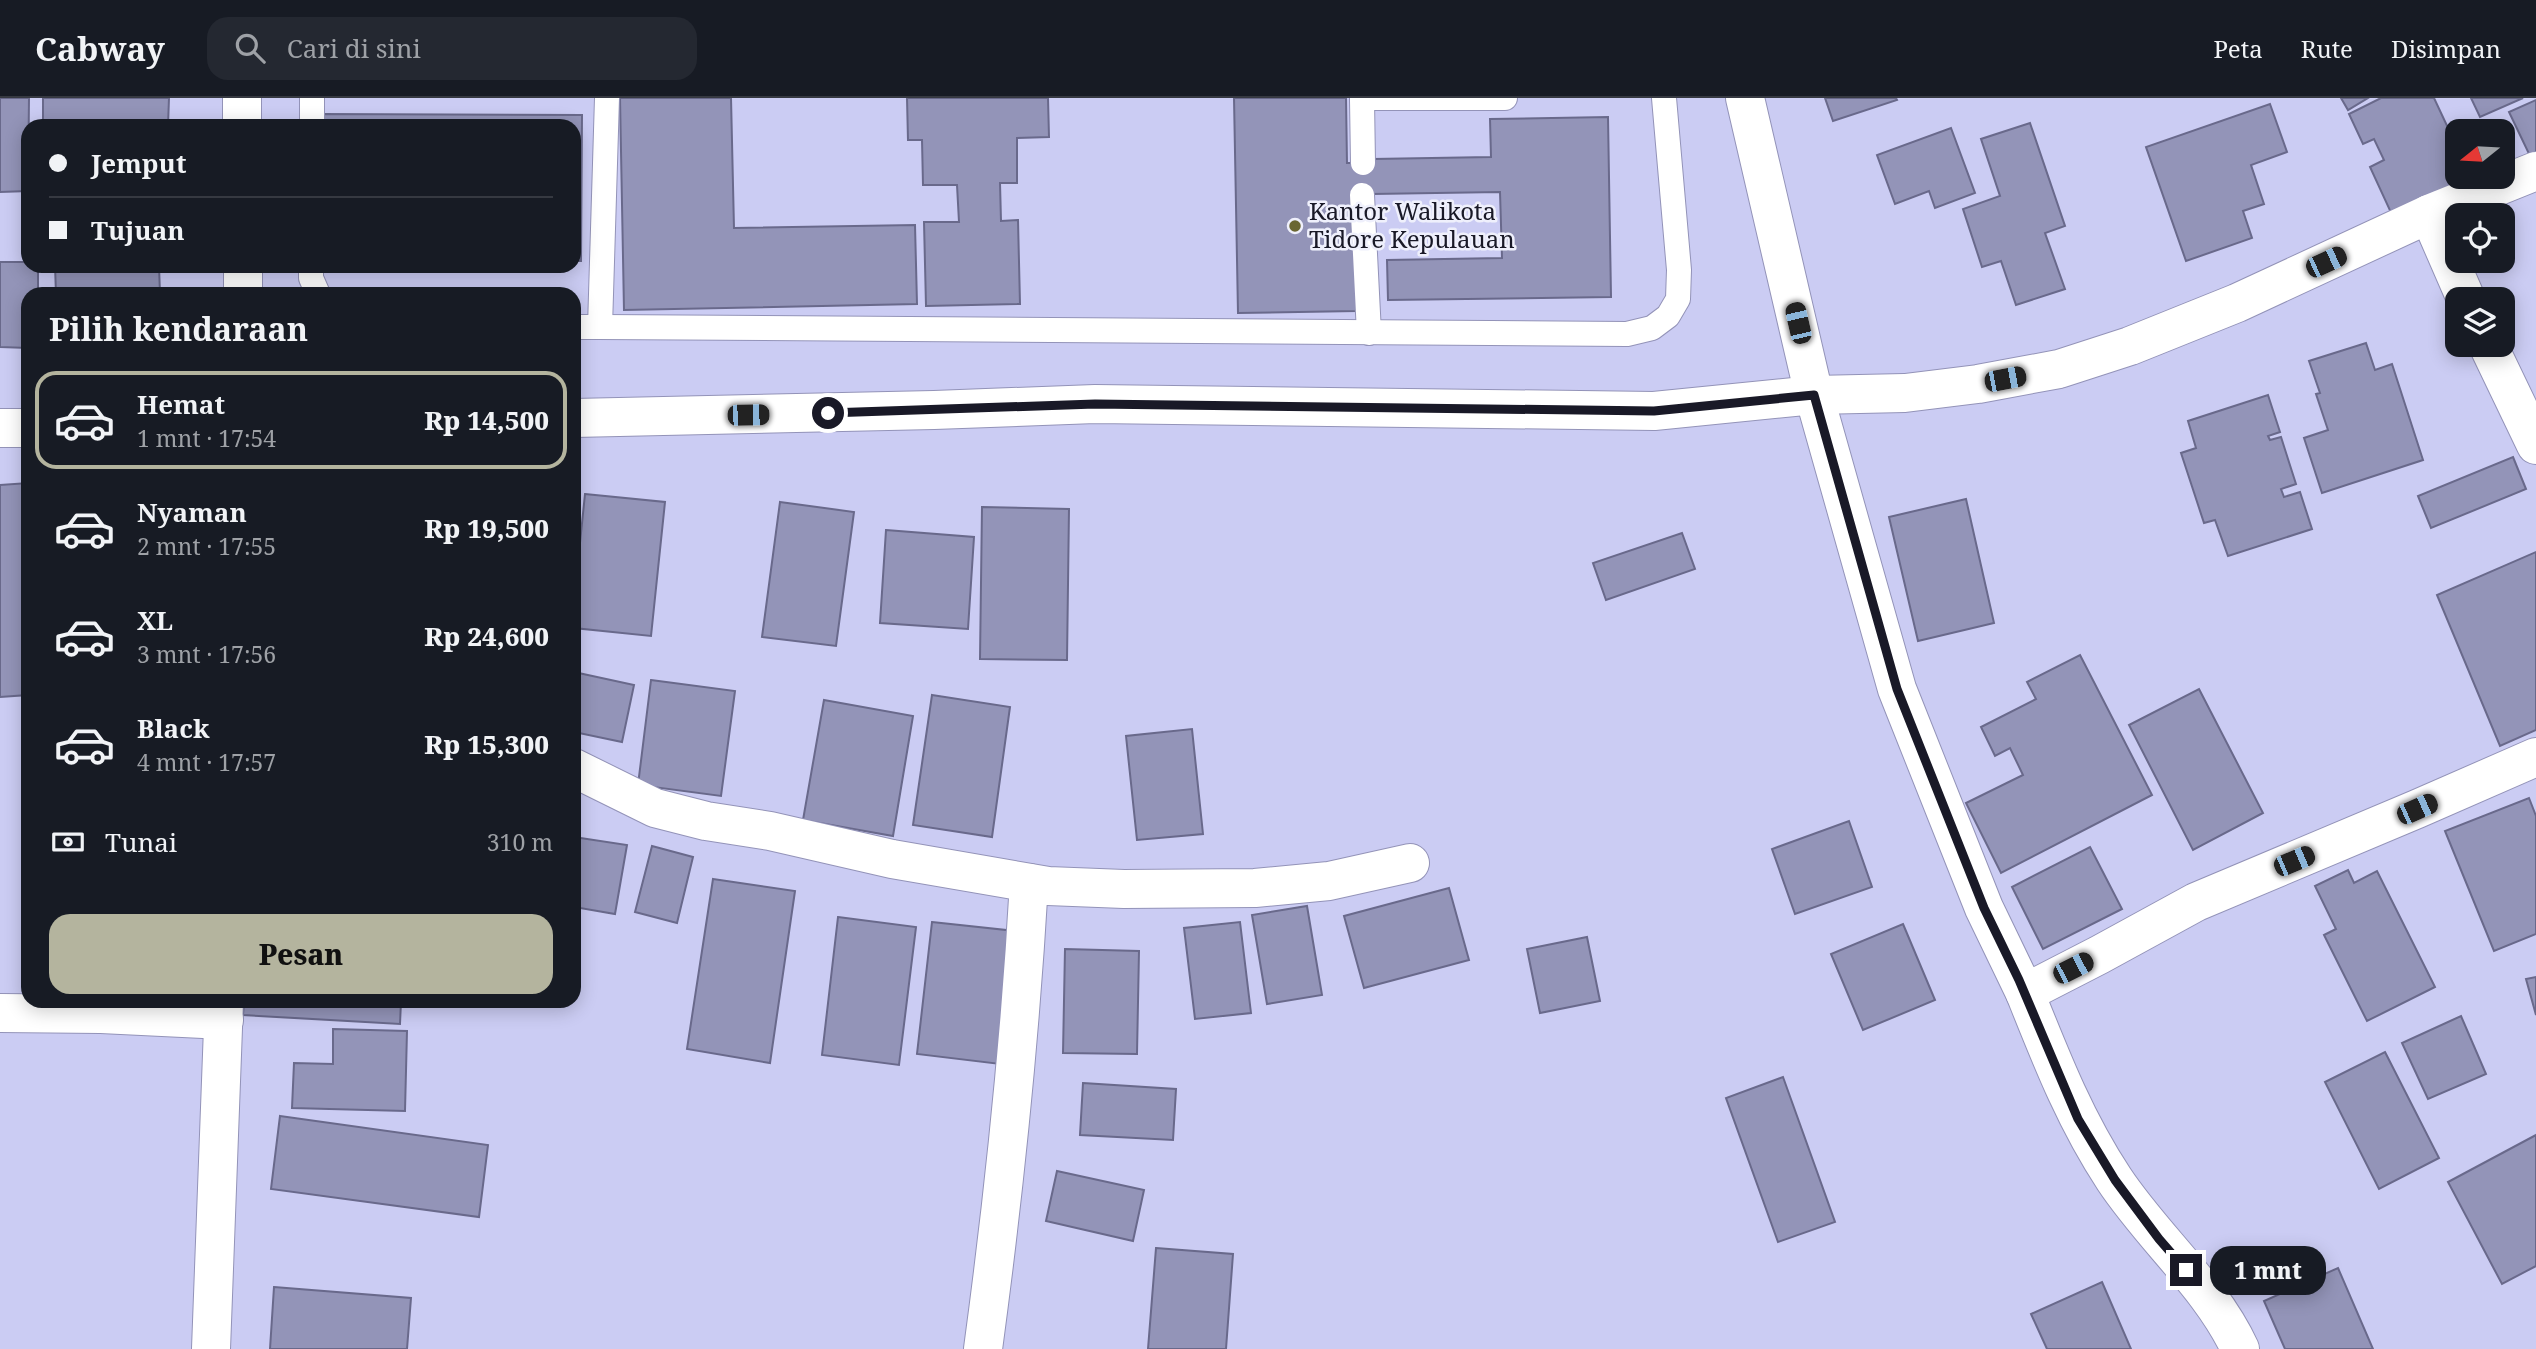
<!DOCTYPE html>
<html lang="id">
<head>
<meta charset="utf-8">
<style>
	:root { --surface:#171b24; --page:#242831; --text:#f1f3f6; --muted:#9ea1a6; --line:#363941; --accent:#b4b49e }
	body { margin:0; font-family:"Noto Serif",serif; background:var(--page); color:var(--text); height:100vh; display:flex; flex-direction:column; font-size:26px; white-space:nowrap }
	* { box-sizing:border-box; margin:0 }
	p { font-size:23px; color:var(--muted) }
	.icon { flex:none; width:38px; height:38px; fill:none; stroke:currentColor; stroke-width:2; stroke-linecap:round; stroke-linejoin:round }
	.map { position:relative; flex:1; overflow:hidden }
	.side { position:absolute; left:21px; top:189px; width:560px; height:721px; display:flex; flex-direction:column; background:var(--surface); border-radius:21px; box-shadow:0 4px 18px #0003 }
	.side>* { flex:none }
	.hud { position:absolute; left:21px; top:21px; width:560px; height:154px; border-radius:21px; box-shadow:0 4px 18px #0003; display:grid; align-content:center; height:154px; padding:0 28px; background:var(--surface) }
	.needle { width:46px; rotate:252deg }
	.fabs { position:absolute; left:2445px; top:21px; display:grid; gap:14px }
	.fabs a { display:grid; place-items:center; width:70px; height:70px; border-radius:14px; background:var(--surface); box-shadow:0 4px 18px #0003; font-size:35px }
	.end { position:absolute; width:32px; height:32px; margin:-16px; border:9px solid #191927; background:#fff; box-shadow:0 0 0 4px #fff }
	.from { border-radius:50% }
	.bubble { position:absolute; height:49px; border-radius:21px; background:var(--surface); box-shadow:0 4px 18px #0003; font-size:23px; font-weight:800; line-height:49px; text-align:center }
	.car { position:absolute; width:21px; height:42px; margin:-21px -10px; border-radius:9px; box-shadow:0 0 5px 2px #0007; background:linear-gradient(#222 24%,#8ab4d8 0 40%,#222 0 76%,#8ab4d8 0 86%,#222 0) }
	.hud b { display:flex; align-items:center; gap:24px; height:66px; font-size:26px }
	.hud b+b { border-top:2px solid var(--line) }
	.hud i { width:18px; height:18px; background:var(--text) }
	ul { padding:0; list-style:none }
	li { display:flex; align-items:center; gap:21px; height:98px; margin:0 14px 10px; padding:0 14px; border:4px solid transparent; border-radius:21px }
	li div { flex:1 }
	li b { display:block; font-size:26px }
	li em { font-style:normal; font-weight:800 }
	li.active { border-color:var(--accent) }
	li>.icon { width:63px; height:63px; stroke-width:1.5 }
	h2 { padding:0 28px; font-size:32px; line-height:84px }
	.pay { display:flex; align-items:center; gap:18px; height:77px; padding:0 28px; font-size:26px }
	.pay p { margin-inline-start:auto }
	.cta { display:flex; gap:14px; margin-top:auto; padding:14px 28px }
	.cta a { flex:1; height:80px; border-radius:21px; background:var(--accent); color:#111; font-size:28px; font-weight:800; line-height:80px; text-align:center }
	header { display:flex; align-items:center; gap:42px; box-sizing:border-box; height:98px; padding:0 35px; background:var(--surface); border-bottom:2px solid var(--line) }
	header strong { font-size:33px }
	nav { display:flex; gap:38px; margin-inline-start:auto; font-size:24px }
	.search { width:490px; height:63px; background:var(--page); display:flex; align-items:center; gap:18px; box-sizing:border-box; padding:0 24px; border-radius:21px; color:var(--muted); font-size:26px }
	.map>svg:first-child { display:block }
	.building { fill:#9394b8; stroke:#69698b; stroke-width:2 }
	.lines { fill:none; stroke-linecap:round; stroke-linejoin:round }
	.service-casing { stroke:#9393b8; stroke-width:26 }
	.minor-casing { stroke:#9393b8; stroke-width:40 }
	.service { stroke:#fff; stroke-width:24 }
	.minor { stroke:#fff; stroke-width:38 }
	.route { stroke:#191927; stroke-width:9 }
	.poi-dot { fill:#6a6632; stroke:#eff0fc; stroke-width:2.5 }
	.labels { text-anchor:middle; stroke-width:5; stroke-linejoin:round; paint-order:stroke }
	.poi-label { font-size:24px; fill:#191927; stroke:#eff0fc; text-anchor:start }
</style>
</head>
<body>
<header>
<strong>Cabway</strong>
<div class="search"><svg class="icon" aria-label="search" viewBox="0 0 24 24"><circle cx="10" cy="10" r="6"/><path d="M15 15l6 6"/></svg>Cari di sini</div>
<nav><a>Peta</a><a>Rute</a><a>Disimpan</a></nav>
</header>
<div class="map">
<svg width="2536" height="1251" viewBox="0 0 2536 1251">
	<rect width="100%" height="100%" fill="#cbccf3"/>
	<g class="building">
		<path d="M 0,0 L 29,0 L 28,93 L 0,94 Z"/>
		<path d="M 43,0 L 169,0 L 168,28 L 43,28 Z"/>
		<path d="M 620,0 L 731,0 L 734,130 L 915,127 L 917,206 L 624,212 Z"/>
		<path d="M 907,0 L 1048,0 L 1049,39 L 1017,40 L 1017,85 L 1000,85 L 1001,123 L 1018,122 L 1020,206 L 926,208 L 924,124 L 959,124 L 957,87 L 923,87 L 922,42 L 908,42 Z"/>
		<path d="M 1234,0 L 1346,0 L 1347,65 L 1373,65 L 1373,61 L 1491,59 L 1490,21 L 1608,19 L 1611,199 L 1388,202 L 1387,162 L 1502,160 L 1500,94 L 1372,96 L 1356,213 L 1238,215 Z"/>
		<path d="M 1825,0 L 1896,0 L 1897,2 L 1833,23 Z"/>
		<path d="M 2341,0 L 2368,0 L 2348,12 Z"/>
		<path d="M 2381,0 L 2434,0 L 2457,49 L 2457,79 L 2471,79 L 2393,119 L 2370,69 L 2384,62 L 2374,41 L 2363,46 L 2349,16 Z"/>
		<path d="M 2471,0 L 2523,0 L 2480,19 Z"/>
		<path d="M 2536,2 L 2536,58 L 2531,60 L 2509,14 Z"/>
		<path d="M 2270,6 L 2287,54 L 2251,67 L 2264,106 L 2243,113 L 2252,140 L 2186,163 L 2146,49 Z"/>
		<path d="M 322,16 L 582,17 L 581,163 L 574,163 L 574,28 L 322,28 Z"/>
		<path d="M 2030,25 L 2065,128 L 2045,135 L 2065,191 L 2016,207 L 2001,163 L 1982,169 L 1963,111 L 2000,98 L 1981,41 Z"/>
		<path d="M 1951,30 L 1975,95 L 1935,110 L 1929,93 L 1895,106 L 1877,57 Z"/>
		<path d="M 0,164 L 28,164 L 28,168 L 38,168 L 38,196 L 28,196 L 28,250 L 0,249 Z"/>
		<path d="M 55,168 L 159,168 L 160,196 L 56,196 Z"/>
		<path d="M 2366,245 L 2375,272 L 2392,266 L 2423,362 L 2322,395 L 2304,340 L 2328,332 L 2316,296 L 2320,295 L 2309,263 Z"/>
		<path d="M 2268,297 L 2280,334 L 2268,338 L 2270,342 L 2281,339 L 2296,386 L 2281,391 L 2284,399 L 2300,394 L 2312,431 L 2228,458 L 2215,422 L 2204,425 L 2181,355 L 2196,350 L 2188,323 Z"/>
		<path d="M 2513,359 L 2526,391 L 2431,430 L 2418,398 Z"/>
		<path d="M 28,385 L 28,597 L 0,599 L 0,387 Z"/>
		<path d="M 585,396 L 665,404 L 651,538 L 574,530 L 574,503 Z"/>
		<path d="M 1966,401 L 1994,525 L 1918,543 L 1889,419 Z"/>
		<path d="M 780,404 L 854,414 L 836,548 L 762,539 Z"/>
		<path d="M 982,409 L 1069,411 L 1067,562 L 980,561 Z"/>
		<path d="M 886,432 L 974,439 L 968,531 L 880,525 Z"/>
		<path d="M 1682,435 L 1695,471 L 1606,502 L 1593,465 Z"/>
		<path d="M 2536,454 L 2536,632 L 2500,648 L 2437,497 Z"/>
		<path d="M 2080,557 L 2152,697 L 2001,775 L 1966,705 L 2023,677 L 2010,650 L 1995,658 L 1981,629 L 2036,601 L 2027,584 Z"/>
		<path d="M 574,574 L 634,587 L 622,644 L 574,634 Z"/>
		<path d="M 651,582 L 735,593 L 721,698 L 638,687 Z"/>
		<path d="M 2199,591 L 2263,715 L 2193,752 L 2129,627 Z"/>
		<path d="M 932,597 L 1010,609 L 992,739 L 913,727 Z"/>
		<path d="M 824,602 L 913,618 L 893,738 L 803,722 Z"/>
		<path d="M 1192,631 L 1203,736 L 1137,742 L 1126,638 Z"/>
		<path d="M 2529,700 L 2536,718 L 2536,836 L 2494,853 L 2445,733 Z"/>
		<path d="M 1849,723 L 1872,789 L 1795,816 L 1772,751 Z"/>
		<path d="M 574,739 L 627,747 L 615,816 L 574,809 Z"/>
		<path d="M 652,748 L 693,759 L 677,825 L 635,814 Z"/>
		<path d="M 2090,749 L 2122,811 L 2043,851 L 2012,789 Z"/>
		<path d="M 2348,772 L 2354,785 L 2377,773 L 2435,889 L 2367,923 L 2324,837 L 2336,831 L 2315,788 Z"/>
		<path d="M 713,781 L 795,793 L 770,965 L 687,951 Z"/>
		<path d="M 1449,790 L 1469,862 L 1364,890 L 1344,818 Z"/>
		<path d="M 1307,808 L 1322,897 L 1267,906 L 1252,817 Z"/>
		<path d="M 838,819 L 916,829 L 899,967 L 822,957 Z"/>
		<path d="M 932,824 L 1015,833 L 1000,966 L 917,956 Z"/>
		<path d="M 1240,824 L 1251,915 L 1195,921 L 1184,830 Z"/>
		<path d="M 1903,826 L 1935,902 L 1863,932 L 1831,856 Z"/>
		<path d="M 1587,839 L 1600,903 L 1540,915 L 1527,851 Z"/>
		<path d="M 1065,851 L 1139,853 L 1137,956 L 1063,955 Z"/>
		<path d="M 2536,879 L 2536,917 L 2526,881 Z"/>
		<path d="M 244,903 L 401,903 L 400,926 L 243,917 Z"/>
		<path d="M 2461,918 L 2486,976 L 2428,1001 L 2402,945 Z"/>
		<path d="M 333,931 L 407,933 L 405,1013 L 292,1010 L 294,965 L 333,966 Z"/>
		<path d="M 2385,954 L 2439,1060 L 2379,1091 L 2325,984 Z"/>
		<path d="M 1783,979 L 1835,1124 L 1778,1144 L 1726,1000 Z"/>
		<path d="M 1083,985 L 1176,991 L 1173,1042 L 1080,1037 Z"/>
		<path d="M 280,1018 L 488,1047 L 479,1119 L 271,1091 Z"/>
		<path d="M 2536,1037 L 2536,1168 L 2502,1186 L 2448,1084 Z"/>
		<path d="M 1057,1073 L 1144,1092 L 1133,1143 L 1046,1123 Z"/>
		<path d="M 1156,1150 L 1233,1156 L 1226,1251 L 1148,1251 Z"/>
		<path d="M 2338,1170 L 2373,1251 L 2285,1251 L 2264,1203 Z"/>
		<path d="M 2102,1184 L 2131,1251 L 2047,1251 L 2031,1216 Z"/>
		<path d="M 274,1189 L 411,1200 L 407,1251 L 270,1251 Z"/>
	</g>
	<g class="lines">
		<defs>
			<g id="service">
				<path d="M 1362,0 L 1505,0"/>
				<path d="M 1362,2 L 1363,65"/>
				<path d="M 312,28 L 312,0"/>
				<path d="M 1362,97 L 1369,235"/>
				<path d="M 311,168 L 311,180 L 318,196"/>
				<path d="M 574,229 L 600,229 L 607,0"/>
				<path d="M 600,229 L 1627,236 L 1652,230 L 1668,218 L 1678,201 L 1679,172 L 1664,0"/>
			</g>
			<g id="minor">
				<path d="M 242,0 L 242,28"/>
				<path d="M 1745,0 L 1814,297 L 1897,591 L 1984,810 L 2025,895 L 2099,857 L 2196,804 L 2417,711 L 2536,659"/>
				<path d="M 2429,116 L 2466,201"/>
				<path d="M 243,196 L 243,168"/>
				<path d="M 2488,247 L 2536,347"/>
				<path d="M 574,320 L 934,312 L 1095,306 L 1654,313 L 1814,297 L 1905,295 L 1978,286 L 2059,271 L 2130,248 L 2237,205 L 2429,116 L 2536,73"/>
				<path d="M 0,330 L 28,330"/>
				<path d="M 574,670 L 655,710 L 706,723 L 770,733 L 892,761 L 1048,788 L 1124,791 L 1255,790 L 1329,783 L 1410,765"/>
				<path d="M 2025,895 C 2051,960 2075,1022 2114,1081 C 2153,1140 2211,1188 2240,1251"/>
				<path d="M 0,915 L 101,916 L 224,922"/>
				<path d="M 211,1251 L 224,903"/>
				<path d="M 983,1251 C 1004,1096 1020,941 1029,785"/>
			</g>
		</defs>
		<use href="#service" class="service-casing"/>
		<use href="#minor" class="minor-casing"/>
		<use href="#service" class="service"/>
		<use href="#minor" class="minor"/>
	</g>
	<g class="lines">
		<path class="route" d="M 828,315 L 1095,306 L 1654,313 L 1814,297 L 1897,591 L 1984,810 L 2019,882 L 2078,1021 L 2115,1082 L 2159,1141 L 2186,1172"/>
	</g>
	<circle class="poi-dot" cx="1295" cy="128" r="7"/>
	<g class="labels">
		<g class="poi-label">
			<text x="1309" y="122">Kantor Walikota<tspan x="1309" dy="28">Tidore Kepulauan</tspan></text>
		</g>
	</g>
</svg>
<div class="fabs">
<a><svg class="needle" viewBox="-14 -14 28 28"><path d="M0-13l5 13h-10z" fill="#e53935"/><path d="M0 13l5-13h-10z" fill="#9ea1a6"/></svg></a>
<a><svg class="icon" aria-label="locate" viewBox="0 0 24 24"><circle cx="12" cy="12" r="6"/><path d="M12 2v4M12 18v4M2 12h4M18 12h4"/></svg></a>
<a><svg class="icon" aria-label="layers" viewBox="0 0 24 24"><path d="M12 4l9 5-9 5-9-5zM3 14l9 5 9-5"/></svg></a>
</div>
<i class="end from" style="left:828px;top:315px"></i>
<i class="end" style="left:2186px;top:1172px"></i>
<div class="bubble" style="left:2210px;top:1148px;width:116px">1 mnt</div>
<i class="car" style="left:2326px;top:164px;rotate:65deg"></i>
<i class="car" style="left:1798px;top:225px;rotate:347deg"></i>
<i class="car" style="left:2005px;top:281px;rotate:79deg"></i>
<i class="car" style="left:748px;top:317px;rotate:89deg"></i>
<i class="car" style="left:2417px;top:711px;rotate:66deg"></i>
<i class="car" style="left:2294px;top:763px;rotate:67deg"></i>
<i class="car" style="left:2073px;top:870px;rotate:63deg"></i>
<div class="hud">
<b><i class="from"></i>Jemput</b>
<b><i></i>Tujuan</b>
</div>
<section class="side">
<h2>Pilih kendaraan</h2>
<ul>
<li class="active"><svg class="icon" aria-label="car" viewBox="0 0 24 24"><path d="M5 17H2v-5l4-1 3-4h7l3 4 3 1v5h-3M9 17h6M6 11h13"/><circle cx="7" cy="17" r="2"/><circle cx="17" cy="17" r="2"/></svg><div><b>Hemat</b><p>1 mnt · 17:54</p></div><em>Rp 14,500</em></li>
<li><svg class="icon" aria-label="car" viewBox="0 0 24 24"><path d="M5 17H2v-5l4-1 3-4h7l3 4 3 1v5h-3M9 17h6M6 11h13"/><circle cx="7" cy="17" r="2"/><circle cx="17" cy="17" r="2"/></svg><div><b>Nyaman</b><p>2 mnt · 17:55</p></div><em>Rp 19,500</em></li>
<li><svg class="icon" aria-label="car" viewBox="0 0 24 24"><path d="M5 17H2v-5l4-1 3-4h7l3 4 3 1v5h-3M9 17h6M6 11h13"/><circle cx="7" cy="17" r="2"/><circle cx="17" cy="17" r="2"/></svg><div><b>XL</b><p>3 mnt · 17:56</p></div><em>Rp 24,600</em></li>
<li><svg class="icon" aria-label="car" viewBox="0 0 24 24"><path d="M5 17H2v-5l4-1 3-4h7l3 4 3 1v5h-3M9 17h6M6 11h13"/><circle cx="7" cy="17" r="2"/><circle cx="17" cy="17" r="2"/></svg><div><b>Black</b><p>4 mnt · 17:57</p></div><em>Rp 15,300</em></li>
</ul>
<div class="pay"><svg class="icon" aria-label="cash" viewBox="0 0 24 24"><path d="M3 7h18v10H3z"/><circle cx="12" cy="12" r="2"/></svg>Tunai<p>310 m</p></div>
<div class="cta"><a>Pesan</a></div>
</section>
</div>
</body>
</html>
